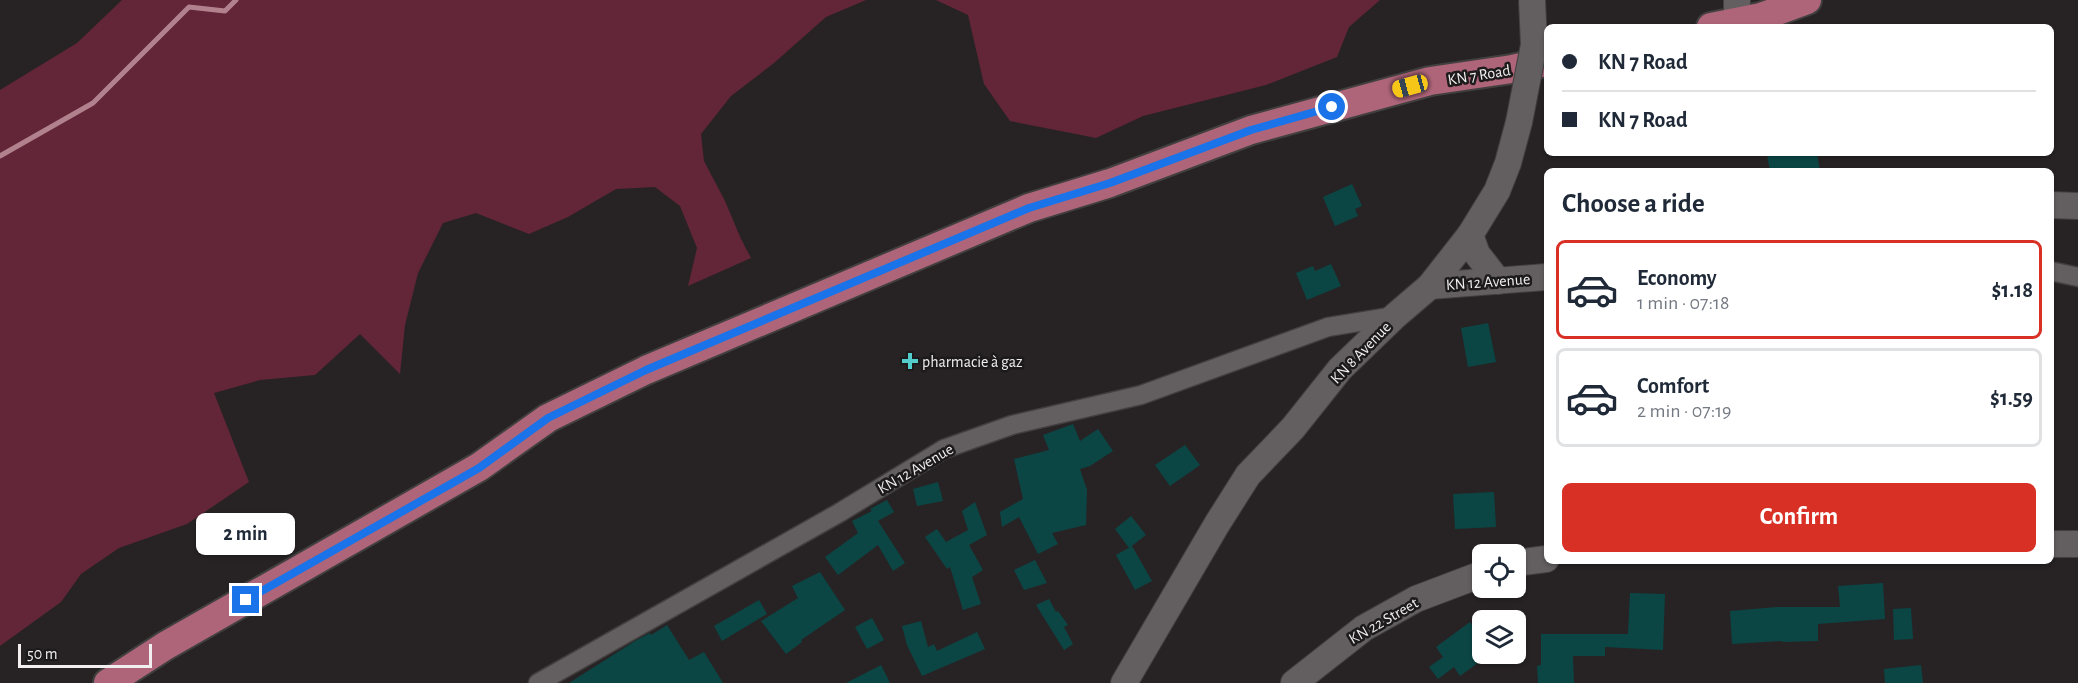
<!DOCTYPE html>
<html lang="en">
<head>
<meta charset="utf-8">
<style>
	:root { --surface:#fff; --page:#f6f6f7; --text:#1f2937; --muted:#747a83; --line:#e0e1e3; --accent:#d93025 }
	body { margin:0; font-family:"Alegreya Sans",sans-serif; background:var(--page); color:var(--text); height:100vh; display:flex; flex-direction:column; font-size:22px; white-space:nowrap }
	* { box-sizing:border-box; margin:0 }
	p { font-size:20px; color:var(--muted) }
	.icon { flex:none; width:33px; height:33px; fill:none; stroke:currentColor; stroke-width:2; stroke-linecap:round; stroke-linejoin:round }
	.map { position:relative; flex:1; overflow:hidden }
	.panel { position:absolute; left:1544px; top:168px; width:510px; height:396px; display:flex; flex-direction:column; background:var(--surface); border-radius:9px; box-shadow:0 2px 4px #0004 }
	.panel>* { flex:none }
	.banner { position:absolute; left:1544px; top:24px; width:510px; height:132px; border-radius:9px; box-shadow:0 2px 4px #0004; display:grid; align-content:center; height:132px; padding:0 18px; background:var(--surface) }
	.fabs { position:absolute; left:1472px; top:544px; display:grid; gap:12px }
	.fabs a { display:grid; place-items:center; width:54px; height:54px; border-radius:9px; background:var(--surface); box-shadow:0 2px 4px #0004; font-size:30px }
	.scale { position:absolute; left:18px; bottom:15px; width:134px; box-sizing:border-box; padding-left:6px; border:3px solid #f1efef; border-top:0; font-size:16px; line-height:21px; white-space:nowrap; color:#f1efef; -webkit-text-stroke:4px #1d1a1b; paint-order:stroke }
	.end { position:absolute; width:27px; height:27px; margin:-14px; border:8px solid #1a73e8; background:#fff; box-shadow:0 0 0 3px #fff }
	.from { border-radius:50% }
	.bubble { position:absolute; height:42px; border-radius:9px; background:var(--surface); box-shadow:0 2px 4px #0004; font-size:20px; font-weight:700; line-height:42px; text-align:center }
	.car { position:absolute; width:18px; height:36px; margin:-18px -9px; border-radius:8px; box-shadow:0 0 4px 2px #0007; background:linear-gradient(#f5c518 24%,#345 0 40%,#f5c518 0 76%,#345 0 86%,#f5c518 0) }
	.banner b { display:flex; align-items:center; gap:21px; height:57px; font-size:22px }
	.banner b+b { border-top:2px solid var(--line) }
	.banner i { width:15px; height:15px; background:var(--text) }
	ul { padding:0; list-style:none }
	li { display:flex; align-items:center; gap:18px; height:99px; margin:0 12px 9px; padding:0 6px; border:3px solid var(--line); border-radius:9px }
	li div { flex:1 }
	li b { display:block; font-size:22px }
	li em { font-style:normal; font-weight:700 }
	li.selected { border-color:var(--accent) }
	li>.icon { width:54px; height:54px; stroke-width:1.5 }
	h2 { padding:0 18px; font-size:27px; line-height:72px }
	.cta { display:flex; gap:12px; margin-top:auto; padding:12px 18px }
	.cta a { flex:1; height:69px; border-radius:9px; background:var(--accent); color:#fff; font-size:24px; font-weight:700; line-height:69px; text-align:center }
	.map>svg:first-child { display:block }
	.green { fill:#632538 }
	.lines { fill:none; stroke-linecap:round; stroke-linejoin:round }
	.stream { stroke:#b2818e; stroke-width:5 }
	.building { fill:#0b4645 }
	.street-casing { stroke:#423f3f; stroke-width:21 }
	.secondary-casing { stroke:#423f3f; stroke-width:28 }
	.primary-casing { stroke:#423f3f; stroke-width:32 }
	.street { stroke:#635f60; stroke-width:18 }
	.secondary { stroke:#635f60; stroke-width:26 }
	.primary { stroke:#ae657a; stroke-width:28 }
	.secondary-bridge-casing { stroke:#423f3f; stroke-width:28; stroke-linecap:butt }
	.secondary-bridge { stroke:#635f60; stroke-width:26 }
	.route { stroke:#1a73e8; stroke-width:8 }
	.poi-dot { fill:#53cdcb; stroke:#1d1a1b; stroke-width:2 }
	.labels { text-anchor:middle; stroke-width:5; stroke-linejoin:round; paint-order:stroke }
	.street-label { font-size:16px; fill:#f1efef; stroke:#1d1a1b }
	.poi-label { font-size:16px; fill:#f1efef; stroke:#1d1a1b; text-anchor:start }
</style>
</head>
<body>
<div class="map">
<svg width="2078" height="683" viewBox="0 0 2078 683">
	<rect width="100%" height="100%" fill="#272324"/>
	<g class="green">
		<path d="M 122,0 L 866,0 L 826,17 L 774,63 L 731,96 L 701,134 L 704,161 L 725,201 L 741,239 L 751,258 L 688,286 L 697,248 L 680,206 L 655,187 L 616,189 L 568,217 L 529,234 L 476,213 L 443,223 L 418,273 L 405,325 L 400,374 L 360,334 L 315,375 L 260,380 L 214,393 L 249,482 L 187,524 L 119,548 L 81,574 L 61,602 L 0,646 L 0,90 L 77,43 Z"/>
		<path d="M 936,0 L 1380,0 L 1349,27 L 1337,57 L 1266,85 L 1143,116 L 1096,138 L 1010,121 L 984,84 L 968,15 Z"/>
	</g>
	<g class="lines">
		<path class="stream" d="M 0,156 L 93,103 L 189,7 L 225,11 L 236,0"/>
	</g>
	<g class="building">
		<path d="M 1779,153 L 1817,153 L 1820,171 L 1770,171 L 1767,155 Z"/>
		<path d="M 1352,184 L 1362,206 L 1355,209 L 1358,216 L 1335,226 L 1323,197 Z"/>
		<path d="M 1331,264 L 1341,286 L 1307,300 L 1296,273 L 1313,266 L 1315,271 Z"/>
		<path d="M 1488,323 L 1496,362 L 1468,367 L 1461,328 Z"/>
		<path d="M 1073,424 L 1080,441 L 1098,429 L 1113,451 L 1090,466 L 1080,469 L 1087,490 L 1086,525 L 1052,533 L 1058,544 L 1038,554 L 1019,517 L 1002,527 L 1000,512 L 1023,499 L 1014,459 L 1049,450 L 1043,435 Z"/>
		<path d="M 1185,445 L 1200,465 L 1170,486 L 1155,465 Z"/>
		<path d="M 938,482 L 943,501 L 917,506 L 913,489 Z"/>
		<path d="M 1494,492 L 1496,527 L 1455,529 L 1453,494 Z"/>
		<path d="M 887,500 L 894,512 L 878,521 L 905,563 L 893,571 L 878,545 L 838,575 L 825,557 L 858,533 L 852,521 L 872,511 L 870,509 Z"/>
		<path d="M 975,502 L 987,535 L 969,545 L 983,570 L 972,577 L 981,604 L 963,610 L 950,567 L 947,569 L 925,537 L 937,529 L 946,542 L 968,530 L 962,511 Z"/>
		<path d="M 1131,516 L 1146,535 L 1129,548 L 1115,529 Z"/>
		<path d="M 1132,546 L 1152,581 L 1135,590 L 1116,555 Z"/>
		<path d="M 1035,560 L 1047,583 L 1024,590 L 1014,570 Z"/>
		<path d="M 820,572 L 845,610 L 801,640 L 802,642 L 786,654 L 761,621 L 798,598 L 792,586 Z"/>
		<path d="M 1883,583 L 1885,619 L 1818,624 L 1818,641 L 1783,642 L 1782,641 L 1732,644 L 1730,611 L 1777,607 L 1840,607 L 1838,586 Z"/>
		<path d="M 1630,593 L 1665,594 L 1663,650 L 1605,647 L 1605,656 L 1573,656 L 1574,683 L 1538,683 L 1537,666 L 1541,665 L 1541,634 L 1628,634 Z"/>
		<path d="M 1049,599 L 1056,612 L 1058,611 L 1068,625 L 1064,627 L 1073,644 L 1064,650 L 1036,605 Z"/>
		<path d="M 759,600 L 767,614 L 722,641 L 714,626 Z"/>
		<path d="M 1911,608 L 1913,639 L 1894,640 L 1893,609 Z"/>
		<path d="M 872,618 L 884,640 L 867,649 L 855,627 Z"/>
		<path d="M 921,621 L 928,647 L 934,644 L 937,651 L 977,632 L 985,649 L 922,676 L 907,645 L 902,626 Z"/>
		<path d="M 1470,622 L 1482,639 L 1482,660 L 1460,676 L 1454,667 L 1438,679 L 1429,667 L 1443,657 L 1436,647 Z"/>
		<path d="M 667,625 L 689,660 L 704,652 L 723,683 L 569,683 L 635,641 L 650,633 L 651,635 Z"/>
		<path d="M 881,665 L 890,683 L 846,683 Z"/>
		<path d="M 1921,665 L 1923,683 L 1885,683 L 1884,669 Z"/>
	</g>
	<g class="lines">
		<defs>
			<g id="street">
				<path d="M 2050,271 L 2078,277"/>
				<path d="M 538,683 L 839,513 L 944,449 L 1012,425 L 1141,395 L 1328,327 L 1395,316"/>
			</g>
			<g id="secondary">
				<path d="M 1737,21 L 1737,0"/>
				<path d="M 2050,205 L 2078,206"/>
				<path d="M 1470,235 L 1477,254 L 1498,281"/>
				<path d="M 1430,286 L 1546,277"/>
				<path d="M 2050,544 L 2078,544"/>
				<path d="M 1515,563 L 1546,559"/>
				<path d="M 1124,683 L 1217,524 L 1248,475 L 1293,428 L 1340,369 L 1395,316 L 1430,286 L 1470,235 L 1497,191 L 1508,163 L 1519,122"/>
				<path d="M 1294,683 L 1364,628 L 1416,599 L 1482,574"/>
			</g>
			<g id="primary">
				<path d="M 1711,27 L 1761,17 L 1807,0"/>
				<path d="M 108,683 L 165,646 L 479,467 L 548,418 L 646,370 L 1029,208 L 1110,183 L 1251,130 L 1430,81 L 1512,69 L 1546,62"/>
			</g>
		</defs>
		<use href="#street" class="street-casing"/>
		<use href="#secondary" class="secondary-casing"/>
		<use href="#primary" class="primary-casing"/>
		<use href="#street" class="street"/>
		<use href="#secondary" class="secondary"/>
		<use href="#primary" class="primary"/>
		<defs>
			<path id="secondary-bridge" d="M 1519,122 L 1534,45 L 1532,0"/>
		</defs>
		<use href="#secondary-bridge" class="secondary-bridge-casing"/>
		<use href="#secondary-bridge" class="secondary-bridge"/>
	</g>
	<g class="lines">
		<path class="route" d="M 246,600 L 479,468 L 548,418 L 646,370 L 1029,208 L 1110,183 L 1251,130 L 1332,107"/>
	</g>
	<path class="poi-dot" d="M907 352h6v6h6v6h-6v6h-6v-6h-6v-6h6z"/>
	<g class="labels">
		<g class="street-label">
			<text transform="translate(1479 74) rotate(-9)" y="6">KN 7 Road</text>
			<text transform="translate(1488 281) rotate(-4)" y="6">KN 12 Avenue</text>
			<text transform="translate(1360 352) rotate(-46)" y="6">KN 8 Avenue</text>
			<text transform="translate(915 468) rotate(-30)" y="6">KN 12 Avenue</text>
			<text transform="translate(1383 620) rotate(-30)" y="6">KN 22 Street</text>
		</g>
		<g class="poi-label">
			<text x="922" y="367">pharmacie à gaz</text>
		</g>
	</g>
</svg>
<div class="fabs">
<a><svg class="icon" aria-label="locate" viewBox="0 0 24 24"><circle cx="12" cy="12" r="6"/><path d="M12 2v4M12 18v4M2 12h4M18 12h4"/></svg></a>
<a><svg class="icon" aria-label="layers" viewBox="0 0 24 24"><path d="M12 4l9 5-9 5-9-5zM3 14l9 5 9-5"/></svg></a>
</div>
<div class="scale">50 m</div>
<i class="end from" style="left:1332px;top:107px"></i>
<i class="end" style="left:246px;top:600px"></i>
<div class="bubble" style="left:196px;top:513px;width:99px">2 min</div>
<i class="car" style="left:1410px;top:86px;rotate:255deg"></i>
<div class="banner">
<b><i class="from"></i>KN 7 Road</b>
<b><i></i>KN 7 Road</b>
</div>
<section class="panel">
<h2>Choose a ride</h2>
<ul>
<li class="selected"><svg class="icon" aria-label="car" viewBox="0 0 24 24"><path d="M5 17H2v-5l4-1 3-4h7l3 4 3 1v5h-3M9 17h6M6 11h13"/><circle cx="7" cy="17" r="2"/><circle cx="17" cy="17" r="2"/></svg><div><b>Economy</b><p>1 min · 07:18</p></div><em>$1.18</em></li>
<li><svg class="icon" aria-label="car" viewBox="0 0 24 24"><path d="M5 17H2v-5l4-1 3-4h7l3 4 3 1v5h-3M9 17h6M6 11h13"/><circle cx="7" cy="17" r="2"/><circle cx="17" cy="17" r="2"/></svg><div><b>Comfort</b><p>2 min · 07:19</p></div><em>$1.59</em></li>
</ul>
<div class="cta"><a>Confirm</a></div>
</section>
</div>
</body>
</html>
